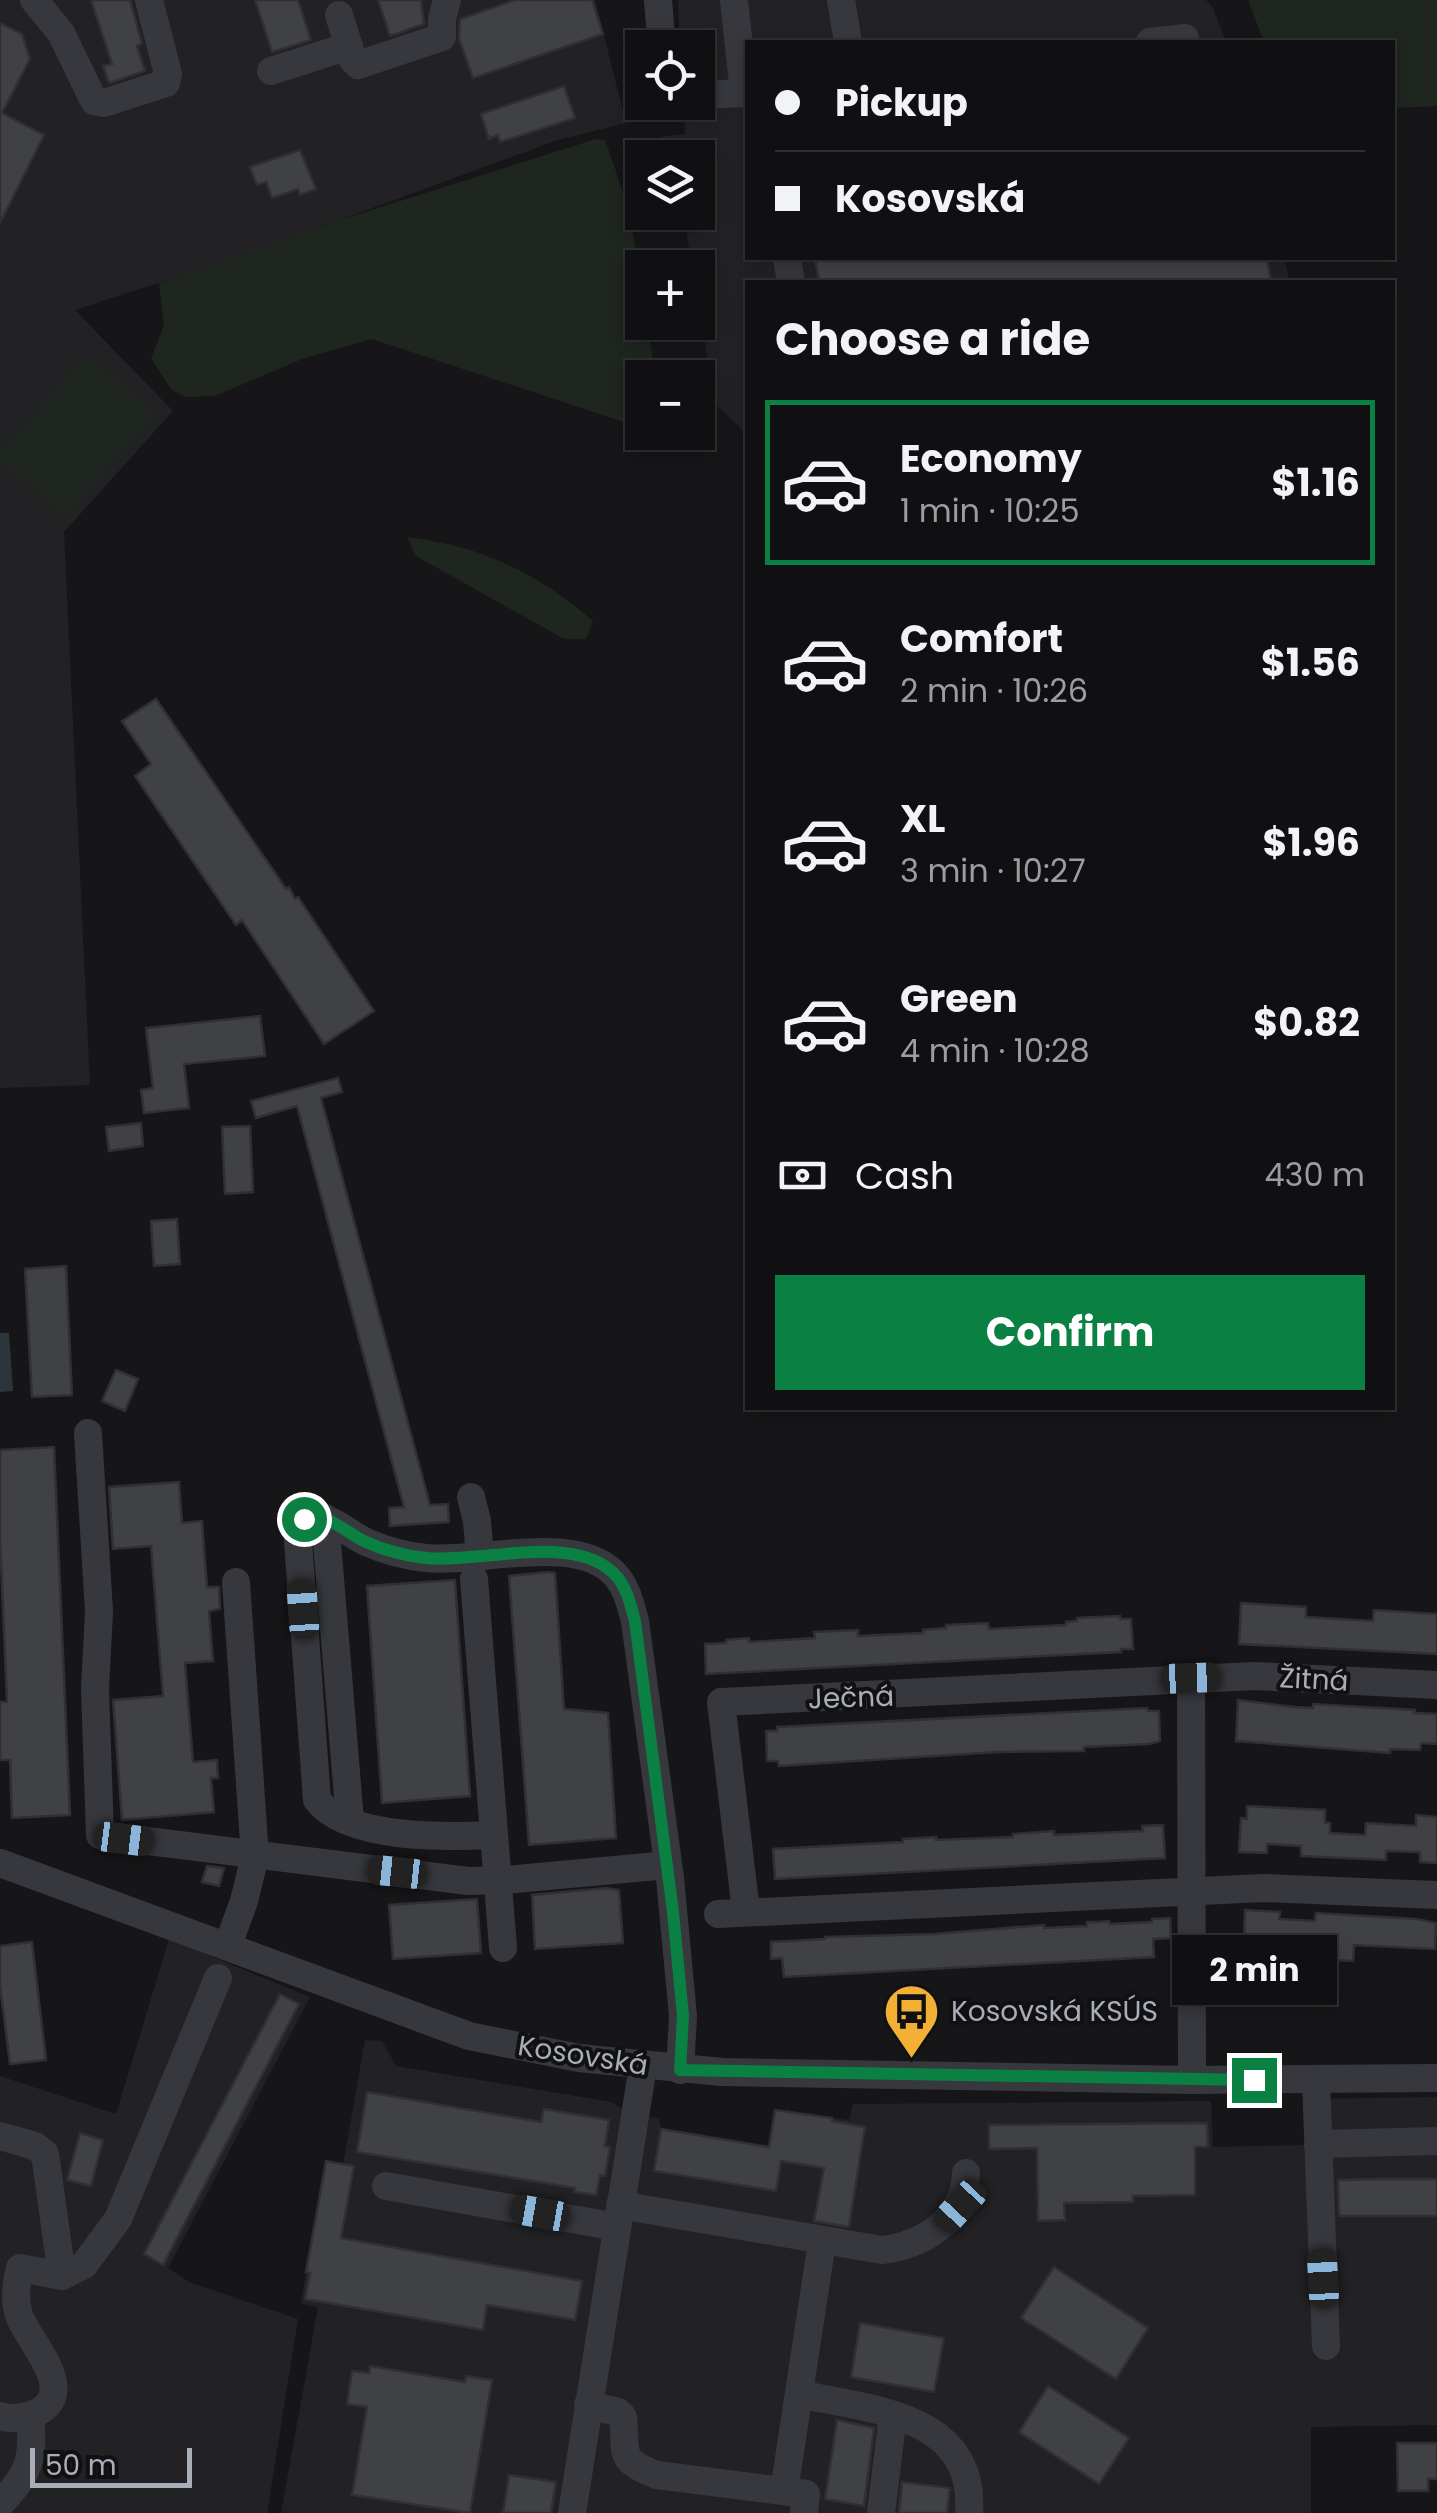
<!DOCTYPE html>
<html lang="en">
<head>
<meta charset="utf-8">
<style>
	:root { --surface:#101012; --page:#1e1e20; --text:#f1f3f6; --muted:#9c9d9f; --line:#303032; --accent:#0b8043 }
	body { margin:0; font-family:Poppins,sans-serif; background:var(--page); color:var(--text); height:100vh; display:flex; flex-direction:column; font-size:38px; white-space:nowrap }
	* { box-sizing:border-box; margin:0 }
	p { font-size:32px; color:var(--muted) }
	.icon { flex:none; width:55px; height:55px; fill:none; stroke:currentColor; stroke-width:2; stroke-linecap:round; stroke-linejoin:round }
	.map { position:relative; flex:1; overflow:hidden }
	.drawer { position:absolute; left:745px; top:280px; width:650px; height:1130px; display:flex; flex-direction:column; background:var(--surface); border-radius:0px; box-shadow:0 5px 15px #0003,0 0 0 2px var(--line) }
	.drawer>* { flex:none }
	.guide { position:absolute; left:745px; top:40px; width:650px; height:220px; border-radius:0px; box-shadow:0 5px 15px #0003,0 0 0 2px var(--line); display:grid; align-content:center; height:220px; padding:0 30px; background:var(--surface) }
	.tools { position:absolute; left:625px; top:30px; display:grid; gap:20px }
	.tools a { display:grid; place-items:center; width:90px; height:90px; border-radius:0px; background:var(--surface); box-shadow:0 5px 15px #0003,0 0 0 2px var(--line); font-size:50px }
	.scale { position:absolute; left:30px; bottom:25px; width:162px; box-sizing:border-box; padding-left:10px; border:5px solid #a8adb8; border-top:0; font-size:28px; line-height:35px; white-space:nowrap; color:#a8adb8; -webkit-text-stroke:8px #111113; paint-order:stroke }
	.end { position:absolute; width:45px; height:45px; margin:-22px; border:12px solid #0b8043; background:#fff; box-shadow:0 0 0 5px #fff }
	.from { border-radius:50% }
	.bubble { position:absolute; height:70px; border-radius:0px; background:var(--surface); box-shadow:0 5px 15px #0003,0 0 0 2px var(--line); font-size:32px; font-weight:700; line-height:70px; text-align:center }
	.car { position:absolute; width:30px; height:60px; margin:-30px -15px; border-radius:12px; box-shadow:0 0 8px 2px #0007; background:linear-gradient(#222 24%,#8ab4d8 0 40%,#222 0 76%,#8ab4d8 0 86%,#222 0) }
	.guide b { display:flex; align-items:center; gap:35px; height:95px; font-size:38px }
	.guide b+b { border-top:2px solid var(--line) }
	.guide i { width:25px; height:25px; background:var(--text) }
	ul { padding:0; list-style:none }
	li { display:flex; align-items:center; gap:30px; height:165px; margin:0 20px 15px; padding:0 10px; border:5px solid transparent; border-radius:0px }
	li div { flex:1 }
	li b { display:block; font-size:38px }
	li em { font-style:normal; font-weight:700 }
	li.selected { border-color:var(--accent) }
	li>.icon { width:90px; height:90px; stroke-width:1.5 }
	h2 { padding:0 30px; font-size:45px; line-height:120px }
	.pay { display:flex; align-items:center; gap:25px; height:110px; padding:0 30px; font-size:38px }
	.pay p { margin-inline-start:auto }
	.button { display:flex; gap:20px; margin-top:auto; padding:20px 30px }
	.button a { flex:1; height:115px; border-radius:0px; background:var(--accent); color:#fff; font-size:40px; font-weight:700; line-height:115px; text-align:center }
	.map>svg:first-child { display:block }
	.built { fill:#222225 }
	.green { fill:#1e261f }
	.water { fill:#2c353c }
	.building { fill:#404145; stroke:#303034; stroke-width:2.5 }
	.lines { fill:none; stroke-linecap:round; stroke-linejoin:round }
	.minor { stroke:#37383d; stroke-width:28 }
	.route { stroke:#0b8043; stroke-width:12 }
	.labels { text-anchor:middle; stroke-width:8; stroke-linejoin:round; paint-order:stroke }
	.street-label { font-size:28px; fill:#a8adb8; stroke:#111113 }
	.poi-label { font-size:28px; fill:#a8adb8; stroke:#111113; text-anchor:start }
</style>
</head>
<body>
<div class="map">
<svg width="1437" height="2513" viewBox="0 0 1437 2513">
	<rect width="100%" height="100%" fill="#161618"/>
	<g class="built">
		<path d="M 0,0 L 595,0 L 626,123 L 558,140 L 250,253 L 75,310 L 173,411 L 64,532 L 90,1085 L 0,1088 Z"/>
		<path d="M 678,0 L 1206,0 L 1213,8 L 1226,42 L 748,42 L 748,258 L 1284,258 L 1290,282 L 748,282 L 747,434 L 715,404 L 698,299 L 698,268 L 692,267 L 684,216 L 680,213 L 698,212 L 698,158 L 662,157 L 661,137 L 685,134 L 684,103 L 698,102 L 698,48 L 680,47 Z"/>
		<path d="M 169,1939 L 310,1997 L 168,2268 L 189,2282 L 298,2319 L 267,2513 L 0,2513 L 0,2076 L 116,2114 Z"/>
		<path d="M 365,2040 L 382,2041 L 396,2066 L 612,2102 L 626,2112 L 659,2119 L 661,2129 L 769,2147 L 775,2110 L 786,2111 L 787,2107 L 789,2111 L 849,2120 L 853,2104 L 1211,2101 L 1213,2147 L 1308,2145 L 1307,2099 L 1437,2097 L 1437,2425 L 1311,2427 L 1311,2513 L 281,2513 L 318,2307 L 301,2304 L 306,2272 L 326,2163 L 343,2165 Z"/>
	</g>
	<g class="green">
		<path d="M 1248,0 L 1437,0 L 1437,106 L 1393,108 L 1392,42 L 1264,42 Z"/>
		<path d="M 596,139 L 605,140 C 628,203 642,255 642,322 L 647,323 L 656,377 L 642,378 L 642,428 L 372,339 L 302,359 L 215,396 L 187,397 L 172,390 L 151,359 L 164,325 L 159,283 L 340,220 Z"/>
		<path d="M 89,354 L 157,416 L 63,517 L 0,459 L 0,450 Z"/>
		<path d="M 407,537 C 481,546 536,572 593,621 L 586,639 L 564,639 L 416,556 Z"/>
	</g>
	<path class="water" d="M 0,1333 L 9,1333 L 13,1391 L 0,1392 Z"/>
	<g class="building">
		<path d="M 91,0 L 130,0 L 142,44 L 137,46 L 145,71 L 109,83 L 103,66 L 112,64 Z"/>
		<path d="M 255,0 L 298,0 L 311,40 L 272,52 Z"/>
		<path d="M 378,0 L 421,0 L 424,24 L 390,36 Z"/>
		<path d="M 515,0 L 592,0 L 603,34 L 473,78 L 459,39 L 460,19 Z"/>
		<path d="M 0,23 L 22,34 L 30,59 L 2,113 L 44,135 L 0,223 Z"/>
		<path d="M 564,86 L 575,118 L 500,142 L 498,135 L 489,139 L 481,114 Z"/>
		<path d="M 300,150 L 316,189 L 300,195 L 298,189 L 272,198 L 266,182 L 257,185 L 250,167 Z"/>
		<path d="M 815,258 L 1267,258 L 1271,282 L 819,282 Z"/>
		<path d="M 156,699 L 286,889 L 289,887 L 295,899 L 298,897 L 374,1011 L 324,1044 L 242,920 L 236,925 L 135,776 L 151,764 L 122,721 Z"/>
		<path d="M 260,1016 L 265,1056 L 184,1064 L 189,1108 L 144,1113 L 141,1090 L 153,1088 L 146,1028 Z"/>
		<path d="M 338,1078 L 342,1092 L 321,1098 L 430,1505 L 448,1504 L 449,1522 L 390,1526 L 389,1508 L 404,1507 L 297,1106 L 256,1118 L 251,1101 Z"/>
		<path d="M 141,1123 L 143,1146 L 109,1151 L 106,1127 Z"/>
		<path d="M 250,1126 L 253,1192 L 225,1194 L 222,1127 Z"/>
		<path d="M 177,1219 L 180,1264 L 154,1266 L 151,1221 Z"/>
		<path d="M 66,1266 L 72,1395 L 32,1397 L 25,1269 Z"/>
		<path d="M 116,1370 L 138,1379 L 125,1411 L 102,1401 Z"/>
		<path d="M 54,1447 L 70,1815 L 12,1818 L 10,1760 L 0,1760 L 0,1702 L 7,1702 L 0,1539 L 0,1450 Z"/>
		<path d="M 179,1482 L 182,1523 L 202,1521 L 207,1587 L 219,1587 L 220,1609 L 209,1611 L 213,1661 L 185,1663 L 193,1762 L 217,1760 L 218,1778 L 211,1778 L 214,1812 L 122,1820 L 113,1700 L 163,1696 L 151,1546 L 113,1549 L 109,1487 Z"/>
		<path d="M 549,1572 L 555,1573 L 564,1709 L 608,1713 L 616,1838 L 529,1845 L 509,1576 Z"/>
		<path d="M 455,1580 L 470,1796 L 382,1803 L 367,1586 Z"/>
		<path d="M 1241,1603 L 1306,1607 L 1306,1617 L 1373,1621 L 1374,1610 L 1437,1614 L 1437,1654 L 1239,1644 Z"/>
		<path d="M 1120,1616 L 1120,1619 L 1131,1619 L 1133,1649 L 1121,1649 L 1121,1652 L 706,1674 L 705,1644 L 726,1643 L 726,1640 L 749,1638 L 749,1642 L 815,1638 L 814,1632 L 858,1630 L 858,1636 L 923,1633 L 923,1630 L 946,1628 L 946,1625 L 988,1623 L 989,1629 L 1066,1625 L 1066,1622 L 1077,1621 L 1077,1618 Z"/>
		<path d="M 1238,1700 L 1294,1707 L 1313,1708 L 1313,1704 L 1415,1710 L 1414,1713 L 1437,1714 L 1437,1744 L 1421,1743 L 1420,1750 L 1390,1749 L 1390,1753 L 1236,1741 Z"/>
		<path d="M 1147,1708 L 1148,1711 L 1159,1711 L 1160,1741 L 1149,1744 L 1084,1747 L 1084,1751 L 997,1752 L 779,1766 L 778,1761 L 767,1761 L 766,1731 L 777,1731 L 777,1727 Z"/>
		<path d="M 1247,1806 L 1325,1810 L 1325,1823 L 1330,1823 L 1330,1833 L 1365,1835 L 1366,1823 L 1416,1826 L 1416,1815 L 1437,1817 L 1437,1863 L 1420,1862 L 1420,1852 L 1386,1851 L 1386,1860 L 1301,1856 L 1301,1846 L 1267,1844 L 1267,1853 L 1239,1852 L 1241,1818 L 1247,1819 Z"/>
		<path d="M 1163,1825 L 1165,1858 L 775,1879 L 773,1849 L 903,1842 L 903,1839 L 936,1837 L 936,1840 L 1013,1837 L 1013,1834 L 1054,1831 L 1054,1835 L 1143,1831 L 1142,1826 Z"/>
		<path d="M 207,1866 L 224,1868 L 219,1886 L 202,1882 Z"/>
		<path d="M 607,1888 L 619,1890 L 623,1943 L 535,1949 L 532,1895 Z"/>
		<path d="M 477,1899 L 481,1953 L 393,1959 L 389,1905 Z"/>
		<path d="M 1245,1910 L 1280,1912 L 1279,1919 L 1296,1920 L 1315,1921 L 1316,1913 L 1417,1919 L 1436,1923 L 1435,1949 L 1354,1945 L 1353,1961 L 1336,1960 L 1336,1956 L 1251,1951 L 1251,1938 L 1244,1937 Z"/>
		<path d="M 1170,1918 L 1171,1938 L 1153,1939 L 1154,1957 L 784,1977 L 782,1958 L 771,1959 L 771,1942 L 825,1939 L 825,1937 L 934,1934 L 1044,1925 L 1044,1928 L 1087,1926 L 1087,1922 L 1098,1922 L 1109,1921 L 1110,1924 L 1152,1922 L 1152,1919 Z"/>
		<path d="M 32,1942 L 46,2060 L 10,2064 L 0,1986 L 0,1946 Z"/>
		<path d="M 280,1994 L 299,2004 L 163,2265 L 144,2254 Z"/>
		<path d="M 367,2092 L 541,2122 L 544,2109 L 609,2120 L 605,2146 L 610,2147 L 605,2176 L 600,2175 L 596,2195 L 574,2192 L 575,2188 L 357,2152 Z"/>
		<path d="M 775,2110 L 832,2118 L 832,2121 L 865,2127 L 849,2227 L 814,2221 L 824,2168 L 781,2161 L 776,2191 L 654,2171 L 661,2129 L 769,2147 Z"/>
		<path d="M 1207,2123 L 1208,2147 L 1195,2147 L 1195,2195 L 1133,2196 L 1133,2202 L 1064,2203 L 1065,2220 L 1038,2221 L 1037,2148 L 989,2149 L 989,2125 Z"/>
		<path d="M 80,2133 L 103,2140 L 91,2186 L 67,2180 Z"/>
		<path d="M 326,2161 L 354,2166 L 341,2238 L 582,2281 L 575,2320 L 487,2305 L 483,2330 L 305,2299 L 310,2273 L 306,2272 Z"/>
		<path d="M 1386,2179 L 1437,2179 L 1437,2216 L 1339,2216 L 1338,2180 Z"/>
		<path d="M 1054,2267 L 1148,2328 L 1116,2379 L 1021,2318 Z"/>
		<path d="M 860,2323 L 944,2338 L 934,2392 L 851,2377 Z"/>
		<path d="M 370,2366 L 465,2382 L 466,2376 L 492,2380 L 470,2513 L 352,2495 L 367,2407 L 347,2404 L 352,2371 L 369,2373 Z"/>
		<path d="M 1048,2386 L 1129,2438 L 1099,2484 L 1019,2432 Z"/>
		<path d="M 837,2420 L 874,2428 L 864,2506 L 825,2499 Z"/>
		<path d="M 1397,2443 L 1437,2443 L 1437,2479 L 1428,2479 L 1428,2491 L 1398,2491 Z"/>
		<path d="M 509,2475 L 556,2482 L 551,2513 L 503,2513 Z"/>
		<path d="M 902,2482 L 950,2488 L 947,2513 L 899,2513 Z"/>
	</g>
	<g class="lines">
		<g class="minor">
			<path d="M 34,0 L 61,33 L 94,101 L 104,103 L 166,83 L 168,74 L 149,0"/>
			<path d="M 658,0 L 662,48"/>
			<path d="M 734,0 L 744,93"/>
			<path d="M 841,0 L 848,42"/>
			<path d="M 339,15 L 353,60 L 358,65 L 442,37 L 442,19 L 447,0"/>
			<path d="M 1150,42 L 1185,38"/>
			<path d="M 271,71 L 349,46"/>
			<path d="M 698,95 L 748,93"/>
			<path d="M 787,258 L 791,282"/>
			<path d="M 88,1433 L 99,1611 L 95,1689 L 100,1835 L 468,1881 L 506,1880 L 668,1865"/>
			<path d="M 471,1497 L 477,1521 L 480,1557"/>
			<path d="M 325,1518 L 350,1821"/>
			<path d="M 474,1579 L 503,1948"/>
			<path d="M 1191,1678 L 1192,2080"/>
			<path d="M 494,1835 C 447,1837 348,1840 317,1800 L 298,1541 L 304,1519 C 328,1511 346,1533 366,1542 C 384,1550 406,1556 426,1558 C 480,1564 580,1530 618,1578 C 628,1591 631,1607 635,1621 L 670,1878 L 683,2016 L 680,2070"/>
			<path d="M 0,1863 L 469,2036 L 579,2058 L 722,2072 L 1192,2080 L 1437,2078"/>
			<path d="M 746,1911 L 721,1702 L 1255,1676 L 1437,1685"/>
			<path d="M 718,1914 L 1264,1888 L 1437,1895"/>
			<path d="M 228,1945 L 244,1901 L 255,1856 L 236,1582"/>
			<path d="M 1316,2081 L 1326,2346"/>
			<path d="M 0,2136 L 35,2146 L 45,2154 L 62,2276 L 20,2268 C 16,2283 14,2300 19,2315 C 27,2340 79,2390 38,2412 C 27,2418 12,2420 0,2416"/>
			<path d="M 1318,2144 L 1436,2141"/>
			<path d="M 386,2186 L 617,2227"/>
			<path d="M 620,2205 L 882,2250 C 924,2245 965,2219 966,2173"/>
			<path d="M 62,2276 L 84,2265 L 118,2219 L 218,1978"/>
			<path d="M 799,2394 C 871,2410 976,2414 969,2513"/>
			<path d="M 588,2405 L 618,2412 L 623,2417 C 627,2453 616,2460 657,2475 L 806,2494 L 804,2513"/>
			<path d="M 784,2491 L 822,2242"/>
			<path d="M 0,2504 C 30,2473 34,2459 30,2416"/>
			<path d="M 572,2513 L 643,2066"/>
			<path d="M 881,2513 L 893,2415"/>
		</g>
	</g>
	<g class="lines">
		<path class="route" d="M 304,1519 C 327,1511 346,1533 366,1542 C 384,1550 406,1556 426,1558 C 480,1564 580,1530 618,1578 C 628,1591 631,1607 635,1621 L 673,1912 L 683,2016 L 680,2070 L 1254,2080"/>
	</g>
	<defs>
		<symbol id="bus-pin" viewBox="-11 -11 22 30"><path d="M0 17L-7.5 6A9.5 9.5 0 1 1 7.5 6Z" fill="#f2b134" stroke="#111113"/><path d="M-5-6H5V4H4V6H2V4H-2V6H-4V4H-5ZM-3.5-4V0h7V-4ZM-3.5 1.2v1.5H-2V1.2ZM2 1.2v1.5H3.5V1.2Z" fill="#111"/></symbol>
	</defs>
	<g fill-rule="evenodd">
		<use href="#bus-pin" x="880" y="1980" width="63" height="86"/>
	</g>
	<g class="labels">
		<g class="street-label">
			<text transform="translate(1314 1679) rotate(3)" y="10">Žitná</text>
			<text transform="translate(851 1697) rotate(-2)" y="10">Ječná</text>
			<text transform="translate(583 2055) rotate(9)" y="10">Kosovská</text>
		</g>
		<g class="poi-label">
			<text x="951" y="2021">Kosovská KSÚS</text>
		</g>
	</g>
</svg>
<div class="tools">
<a><svg class="icon" aria-label="locate" viewBox="0 0 24 24"><circle cx="12" cy="12" r="6"/><path d="M12 2v4M12 18v4M2 12h4M18 12h4"/></svg></a>
<a><svg class="icon" aria-label="layers" viewBox="0 0 24 24"><path d="M12 4l9 5-9 5-9-5zM3 14l9 5 9-5"/></svg></a>
<a>+</a>
<a>−</a>
</div>
<div class="scale">50 m</div>
<i class="end from" style="left:304px;top:1519px"></i>
<i class="end" style="left:1254px;top:2080px"></i>
<div class="bubble" style="left:1172px;top:1935px;width:165px">2 min</div>
<i class="car" style="left:303px;top:1609px;rotate:356deg"></i>
<i class="car" style="left:1191px;top:1678px;rotate:88deg"></i>
<i class="car" style="left:124px;top:1839px;rotate:97deg"></i>
<i class="car" style="left:397px;top:1872px;rotate:276deg"></i>
<i class="car" style="left:960px;top:2206px;rotate:223deg"></i>
<i class="car" style="left:540px;top:2213px;rotate:280deg"></i>
<i class="car" style="left:1323px;top:2278px;rotate:357deg"></i>
<div class="guide">
<b><i class="from"></i>Pickup</b>
<b><i></i>Kosovská</b>
</div>
<section class="drawer">
<h2>Choose a ride</h2>
<ul>
<li class="selected"><svg class="icon" aria-label="car" viewBox="0 0 24 24"><path d="M5 17H2v-5l4-1 3-4h7l3 4 3 1v5h-3M9 17h6M6 11h13"/><circle cx="7" cy="17" r="2"/><circle cx="17" cy="17" r="2"/></svg><div><b>Economy</b><p>1 min · 10:25</p></div><em>$1.16</em></li>
<li><svg class="icon" aria-label="car" viewBox="0 0 24 24"><path d="M5 17H2v-5l4-1 3-4h7l3 4 3 1v5h-3M9 17h6M6 11h13"/><circle cx="7" cy="17" r="2"/><circle cx="17" cy="17" r="2"/></svg><div><b>Comfort</b><p>2 min · 10:26</p></div><em>$1.56</em></li>
<li><svg class="icon" aria-label="car" viewBox="0 0 24 24"><path d="M5 17H2v-5l4-1 3-4h7l3 4 3 1v5h-3M9 17h6M6 11h13"/><circle cx="7" cy="17" r="2"/><circle cx="17" cy="17" r="2"/></svg><div><b>XL</b><p>3 min · 10:27</p></div><em>$1.96</em></li>
<li><svg class="icon" aria-label="car" viewBox="0 0 24 24"><path d="M5 17H2v-5l4-1 3-4h7l3 4 3 1v5h-3M9 17h6M6 11h13"/><circle cx="7" cy="17" r="2"/><circle cx="17" cy="17" r="2"/></svg><div><b>Green</b><p>4 min · 10:28</p></div><em>$0.82</em></li>
</ul>
<div class="pay"><svg class="icon" aria-label="cash" viewBox="0 0 24 24"><path d="M3 7h18v10H3z"/><circle cx="12" cy="12" r="2"/></svg>Cash<p>430 m</p></div>
<div class="button"><a>Confirm</a></div>
</section>
</div>
</body>
</html>
